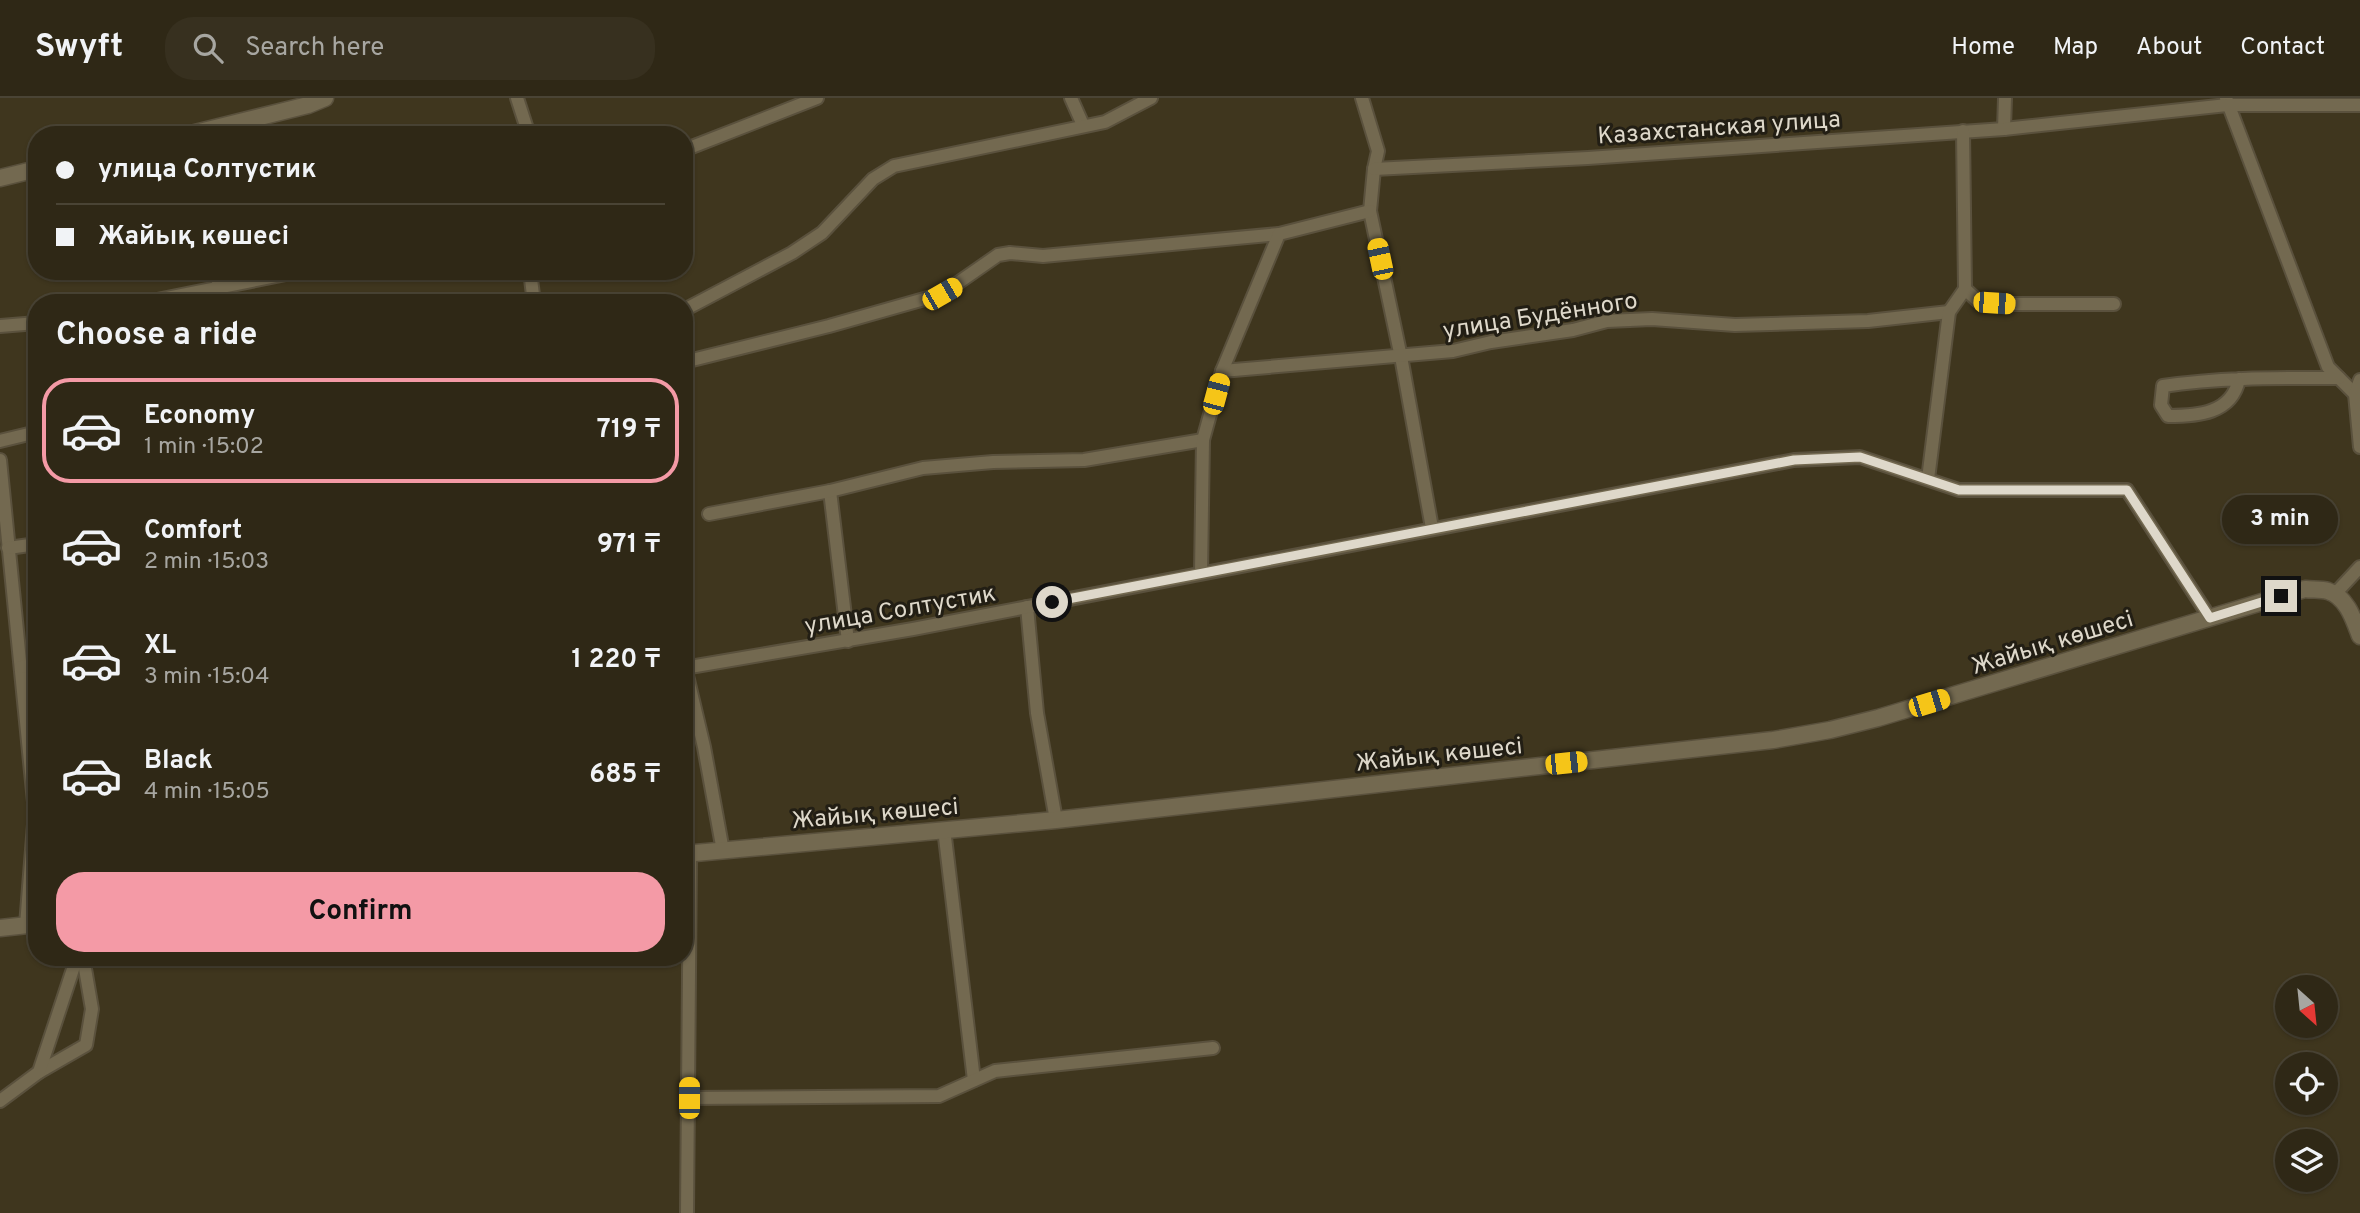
<!DOCTYPE html>
<html lang="en">
<head>
<meta charset="utf-8">
<style>
	:root { --surface:#2f2816; --page:#37301f; --text:#f1f3f6; --muted:#a7a6a1; --line:#4a4435; --accent:#f49aa6 }
	body { margin:0; font-family:Overpass,sans-serif; background:var(--page); color:var(--text); height:100vh; display:flex; flex-direction:column; font-size:26px; white-space:nowrap }
	* { box-sizing:border-box; margin:0 }
	p { font-size:23px; color:var(--muted) }
	.icon { flex:none; width:38px; height:38px; fill:none; stroke:currentColor; stroke-width:2; stroke-linecap:round; stroke-linejoin:round }
	.map { position:relative; flex:1; overflow:hidden }
	.sheet { position:absolute; left:28px; top:196px; width:665px; height:672px; display:flex; flex-direction:column; background:var(--surface); border-radius:28px; box-shadow:0 2px 5px #0004,0 0 0 2px var(--line) }
	.sheet>* { flex:none }
	.guide { position:absolute; left:28px; top:28px; width:665px; height:154px; border-radius:28px; box-shadow:0 2px 5px #0004,0 0 0 2px var(--line); display:grid; align-content:center; height:154px; padding:0 28px; background:var(--surface) }
	.needle { width:46px; rotate:153deg }
	.buttons { position:absolute; left:2275px; top:877px; display:grid; gap:14px }
	.buttons a { display:grid; place-items:center; width:63px; height:63px; border-radius:50%; background:var(--surface); box-shadow:0 2px 5px #0004,0 0 0 2px var(--line); font-size:35px }
	.end { position:absolute; width:32px; height:32px; margin:-16px; border:9px solid #ded8ca; background:#111; box-shadow:0 0 0 4px #111 }
	.from { border-radius:50% }
	.bubble { position:absolute; height:49px; border-radius:24px; background:var(--surface); box-shadow:0 2px 5px #0004,0 0 0 2px var(--line); font-size:23px; font-weight:700; line-height:49px; text-align:center }
	.car { position:absolute; width:21px; height:42px; margin:-21px -10px; border-radius:9px; box-shadow:0 0 5px 2px #0007; background:linear-gradient(#f5c518 24%,#345 0 40%,#f5c518 0 76%,#345 0 86%,#f5c518 0) }
	.guide b { display:flex; align-items:center; gap:24px; height:66px; font-size:26px }
	.guide b+b { border-top:2px solid var(--line) }
	.guide i { width:18px; height:18px; background:var(--text) }
	ul { padding:0; list-style:none }
	li { display:flex; align-items:center; gap:21px; height:105px; margin:0 14px 10px; padding:0 14px; border:4px solid transparent; border-radius:28px }
	li div { flex:1 }
	li b { display:block; font-size:26px }
	li em { font-style:normal; font-weight:700 }
	li.active { border-color:var(--accent) }
	li>.icon { width:63px; height:63px; stroke-width:1.5 }
	h2 { padding:0 28px; font-size:32px; line-height:84px }
	.primary-button { display:flex; gap:14px; margin-top:auto; padding:14px 28px }
	.primary-button a { flex:1; height:80px; border-radius:28px; background:var(--accent); color:#111; font-size:28px; font-weight:700; line-height:80px; text-align:center }
	header { display:flex; align-items:center; gap:42px; box-sizing:border-box; height:98px; padding:0 35px; background:var(--surface); border-bottom:2px solid var(--line) }
	header strong { font-size:33px }
	nav { display:flex; gap:38px; margin-inline-start:auto; font-size:24px }
	.search { width:490px; height:63px; background:var(--page); display:flex; align-items:center; gap:18px; box-sizing:border-box; padding:0 24px; border-radius:28px; color:var(--muted); font-size:26px }
	.map>svg:first-child { display:block }
	.lines { fill:none; stroke-linecap:round; stroke-linejoin:round }
	.street-casing { stroke:#5a513d; stroke-width:16 }
	.secondary-casing { stroke:#5a513d; stroke-width:19 }
	.street { stroke:#736950; stroke-width:12 }
	.secondary { stroke:#736950; stroke-width:16 }
	.route { stroke:#ded8ca; stroke-width:9 }
	.labels { text-anchor:middle; stroke-width:6; stroke-linejoin:round; paint-order:stroke }
	.street-label { font-size:24px; fill:#ded8ca; stroke:#221e14 }
</style>
</head>
<body>
<header>
<strong>Swyft</strong>
<div class="search"><svg class="icon" aria-label="search" viewBox="0 0 24 24"><circle cx="10" cy="10" r="6"/><path d="M15 15l6 6"/></svg>Search here</div>
<nav><a>Home</a><a>Map</a><a>About</a><a>Contact</a></nav>
</header>
<div class="map">
<svg width="2360" height="1115" viewBox="0 0 2360 1115">
	<rect width="100%" height="100%" fill="#3f361e"/>
	<g class="lines">
		<defs>
			<g id="street">
				<path d="M 517,0 L 529,37"/>
				<path d="M 1071,0 L 1083,27"/>
				<path d="M 1362,0 L 1378,53 L 1374,71 L 1370,113 L 1402,264 L 1432,430"/>
				<path d="M 2226,0 L 2328,269 L 2355,296"/>
				<path d="M 2004,31 L 2005,0"/>
				<path d="M 684,52 L 817,0"/>
				<path d="M 1374,71 L 1588,60 L 2004,31 L 2227,7 L 2360,7"/>
				<path d="M 216,173 L 222,205"/>
				<path d="M 530,173 L 534,205"/>
				<path d="M 1965,191 L 1978,203 L 2011,206 L 2114,206"/>
				<path d="M 142,205 L 301,173"/>
				<path d="M 684,212 L 792,155 L 822,135 L 873,81 L 894,68 L 1105,24 L 1151,0"/>
				<path d="M 0,228 L 37,225"/>
				<path d="M 684,264 L 829,228 L 942,196 L 998,157 L 1010,155 L 1043,158 L 1279,136"/>
				<path d="M 1222,273 L 1453,253 L 1491,244 L 1573,232 L 1607,223 L 1652,221 L 1735,227 L 1868,223 L 1949,214"/>
				<path d="M 2239,281 C 2232,316 2197,318 2168,318 L 2161,307 L 2163,288 C 2221,279 2281,280 2339,280"/>
				<path d="M 2360,282 L 2355,296 L 2360,349"/>
				<path d="M 0,343 L 37,334"/>
				<path d="M 0,362 L 35,714 L 26,827"/>
				<path d="M 1928,381 L 1949,214 L 1965,191 L 1963,33"/>
				<path d="M 830,393 L 848,543"/>
				<path d="M 709,416 L 830,393 L 923,370 L 993,364 L 1084,362 L 1203,342"/>
				<path d="M 8,450 L 37,446"/>
				<path d="M 1201,475 L 1203,342 L 1222,273 L 1279,136 L 1370,113"/>
				<path d="M 2334,497 L 2360,469"/>
				<path d="M 1027,509 L 1037,615 L 1056,722"/>
				<path d="M 21,569 L 37,567"/>
				<path d="M 685,569 L 704,649 L 723,753"/>
				<path d="M 684,570 L 913,531 L 1794,362 L 1860,359 L 1959,392 L 2127,392 L 2210,520"/>
				<path d="M 944,731 L 974,982"/>
				<path d="M 39,974 L 86,947 L 92,911 L 83,859"/>
				<path d="M 689,1000 L 939,998 L 995,973 L 1213,950"/>
				<path d="M 0,1003 L 39,974 L 77,859"/>
				<path d="M 687,1115 L 690,756"/>
			</g>
			<g id="secondary">
				<path d="M 187,37 L 308,7 L 325,0"/>
				<path d="M 0,80 L 37,71"/>
				<path d="M 684,756 L 1056,722 L 1773,642 L 1830,632 L 1878,620 L 2305,491 C 2312,492 2321,491 2328,493 C 2347,499 2354,522 2360,538"/>
				<path d="M 0,830 L 37,826"/>
			</g>
		</defs>
		<use href="#street" class="street-casing"/>
		<use href="#secondary" class="secondary-casing"/>
		<use href="#street" class="street"/>
		<use href="#secondary" class="secondary"/>
	</g>
	<g class="lines">
		<path class="route" d="M 1052,504 L 1794,362 L 1860,359 L 1959,392 L 2127,392 L 2210,520 L 2281,498"/>
	</g>
	<g class="labels">
		<g class="street-label">
			<text transform="translate(1719 29) rotate(-4)" y="8">Казахстанская улица</text>
			<text transform="translate(1540 217) rotate(-9)" y="8">улица Будённого</text>
			<text transform="translate(900 511) rotate(-10)" y="8">улица Солтустик</text>
			<text transform="translate(2052 544) rotate(-17)" y="8">Жайық көшесі</text>
			<text transform="translate(1439 656) rotate(-6)" y="8">Жайық көшесі</text>
			<text transform="translate(875 715) rotate(-5)" y="8">Жайық көшесі</text>
		</g>
	</g>
</svg>
<div class="buttons">
<a><svg class="needle" viewBox="-14 -14 28 28"><path d="M0-13l5 13h-10z" fill="#e53935"/><path d="M0 13l5-13h-10z" fill="#a7a6a1"/></svg></a>
<a><svg class="icon" aria-label="locate" viewBox="0 0 24 24"><circle cx="12" cy="12" r="6"/><path d="M12 2v4M12 18v4M2 12h4M18 12h4"/></svg></a>
<a><svg class="icon" aria-label="layers" viewBox="0 0 24 24"><path d="M12 4l9 5-9 5-9-5zM3 14l9 5 9-5"/></svg></a>
</div>
<i class="end from" style="left:1052px;top:504px"></i>
<i class="end" style="left:2281px;top:498px"></i>
<div class="bubble" style="left:2222px;top:397px;width:116px">3 min</div>
<i class="car" style="left:1380px;top:161px;rotate:348deg"></i>
<i class="car" style="left:942px;top:196px;rotate:60deg"></i>
<i class="car" style="left:1994px;top:205px;rotate:94deg"></i>
<i class="car" style="left:1216px;top:296px;rotate:15deg"></i>
<i class="car" style="left:1929px;top:605px;rotate:73deg"></i>
<i class="car" style="left:1566px;top:665px;rotate:84deg"></i>
<i class="car" style="left:689px;top:1000px;rotate:0deg"></i>
<div class="guide">
<b><i class="from"></i>улица Солтустик</b>
<b><i></i>Жайық көшесі</b>
</div>
<section class="sheet">
<h2>Choose a ride</h2>
<ul>
<li class="active"><svg class="icon" aria-label="car" viewBox="0 0 24 24"><path d="M5 17H2v-5l4-1 3-4h7l3 4 3 1v5h-3M9 17h6M6 11h13"/><circle cx="7" cy="17" r="2"/><circle cx="17" cy="17" r="2"/></svg><div><b>Economy</b><p>1 min · 15:02</p></div><em>719 ₸</em></li>
<li><svg class="icon" aria-label="car" viewBox="0 0 24 24"><path d="M5 17H2v-5l4-1 3-4h7l3 4 3 1v5h-3M9 17h6M6 11h13"/><circle cx="7" cy="17" r="2"/><circle cx="17" cy="17" r="2"/></svg><div><b>Comfort</b><p>2 min · 15:03</p></div><em>971 ₸</em></li>
<li><svg class="icon" aria-label="car" viewBox="0 0 24 24"><path d="M5 17H2v-5l4-1 3-4h7l3 4 3 1v5h-3M9 17h6M6 11h13"/><circle cx="7" cy="17" r="2"/><circle cx="17" cy="17" r="2"/></svg><div><b>XL</b><p>3 min · 15:04</p></div><em>1 220 ₸</em></li>
<li><svg class="icon" aria-label="car" viewBox="0 0 24 24"><path d="M5 17H2v-5l4-1 3-4h7l3 4 3 1v5h-3M9 17h6M6 11h13"/><circle cx="7" cy="17" r="2"/><circle cx="17" cy="17" r="2"/></svg><div><b>Black</b><p>4 min · 15:05</p></div><em>685 ₸</em></li>
</ul>
<div class="primary-button"><a>Confirm</a></div>
</section>
</div>
</body>
</html>
